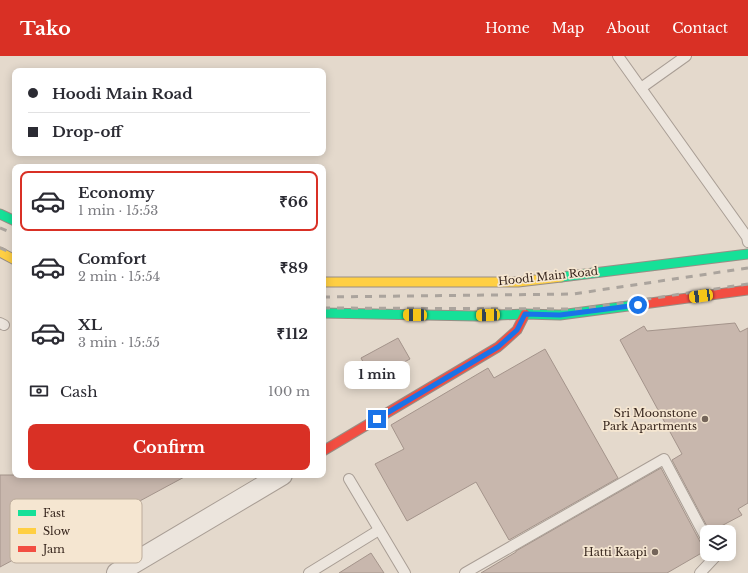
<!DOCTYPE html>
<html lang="en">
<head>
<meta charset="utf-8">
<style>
	:root { --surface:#fff; --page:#f7f7f7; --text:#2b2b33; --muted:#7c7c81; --line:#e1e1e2; --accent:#d93025 }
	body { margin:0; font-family:"Libre Baskerville",serif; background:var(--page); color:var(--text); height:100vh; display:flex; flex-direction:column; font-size:15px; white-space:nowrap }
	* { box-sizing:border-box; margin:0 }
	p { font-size:13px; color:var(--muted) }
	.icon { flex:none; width:22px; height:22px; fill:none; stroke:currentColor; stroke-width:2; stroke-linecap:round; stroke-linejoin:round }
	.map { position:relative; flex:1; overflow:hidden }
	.panel { position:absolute; left:12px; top:108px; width:314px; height:314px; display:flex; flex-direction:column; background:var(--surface); border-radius:8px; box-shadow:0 2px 10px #0003 }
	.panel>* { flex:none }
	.guide { position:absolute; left:12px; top:12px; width:314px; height:88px; border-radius:8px; box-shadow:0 2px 10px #0003; display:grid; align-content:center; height:88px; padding:0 16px; background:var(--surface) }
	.controls { position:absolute; left:700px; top:469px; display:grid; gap:8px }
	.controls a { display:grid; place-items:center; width:36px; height:36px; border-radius:8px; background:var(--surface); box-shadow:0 2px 10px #0003; font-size:20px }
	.end { position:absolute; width:18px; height:18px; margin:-9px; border:5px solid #1a73e8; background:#fff; box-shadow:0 0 0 2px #fff }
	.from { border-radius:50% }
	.bubble { position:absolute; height:28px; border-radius:8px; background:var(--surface); box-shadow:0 2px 10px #0003; font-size:13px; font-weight:700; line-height:28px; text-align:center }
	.car { position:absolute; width:12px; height:24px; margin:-12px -6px; border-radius:5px; box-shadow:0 0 3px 1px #0007; background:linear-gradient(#f5c518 24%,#345 0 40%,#f5c518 0 76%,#345 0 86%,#f5c518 0) }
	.guide b { display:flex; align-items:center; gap:14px; height:38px; font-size:15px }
	.guide b+b { border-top:1px solid var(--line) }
	.guide i { width:10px; height:10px; background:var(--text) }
	ul { padding:7px 0 0; list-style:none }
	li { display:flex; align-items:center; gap:12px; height:60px; margin:0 8px 6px; padding:0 8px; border:2px solid transparent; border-radius:8px }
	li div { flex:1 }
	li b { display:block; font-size:15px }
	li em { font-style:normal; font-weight:700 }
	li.on { border-color:var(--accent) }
	li>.icon { width:36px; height:36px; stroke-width:1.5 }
	.pay { display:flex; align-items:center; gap:10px; height:44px; padding:0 16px; font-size:15px }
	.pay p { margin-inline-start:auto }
	.cta { display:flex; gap:8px; margin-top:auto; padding:8px 16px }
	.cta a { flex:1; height:46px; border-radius:8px; background:var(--accent); color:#fff; font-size:16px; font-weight:700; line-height:46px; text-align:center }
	header { display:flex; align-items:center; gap:24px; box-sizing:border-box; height:56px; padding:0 20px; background:var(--accent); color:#fff }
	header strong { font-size:19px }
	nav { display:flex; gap:22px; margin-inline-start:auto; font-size:14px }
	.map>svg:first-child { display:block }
	.building { fill:#c8b7ad; stroke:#a4948b }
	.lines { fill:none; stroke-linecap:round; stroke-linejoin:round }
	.lane-casing { stroke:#a99e95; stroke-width:12 }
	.street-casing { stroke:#a99e95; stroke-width:22 }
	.fast-casing { stroke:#988e85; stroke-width:11 }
	.slow-casing { stroke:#988e85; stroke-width:11 }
	.jam-casing { stroke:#988e85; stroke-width:11 }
	.lane { stroke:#ece5dd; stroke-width:10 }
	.street { stroke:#ece5dd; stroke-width:20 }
	.fast { stroke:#16e098; stroke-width:9 }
	.slow { stroke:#ffcf43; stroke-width:9 }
	.jam { stroke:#f24e42; stroke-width:9 }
	.rail { stroke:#aba49d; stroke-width:3; stroke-dasharray:7 7; stroke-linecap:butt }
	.route { stroke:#1a73e8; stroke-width:5 }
	.poi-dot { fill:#74655a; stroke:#f5e6d1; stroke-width:1.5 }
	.labels { text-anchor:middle; stroke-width:3.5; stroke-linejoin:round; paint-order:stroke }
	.street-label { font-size:11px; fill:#37261d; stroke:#f5e6d1 }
	.poi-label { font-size:11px; fill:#37261d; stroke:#f5e6d1; text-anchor:end }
	.key { fill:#f5e6d1; stroke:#bcac9b; stroke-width:1 }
	.key-label { font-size:11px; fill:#37261d }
</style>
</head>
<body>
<header>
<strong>Tako</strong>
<nav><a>Home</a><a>Map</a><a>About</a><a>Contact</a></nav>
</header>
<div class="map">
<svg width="748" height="517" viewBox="0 0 748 517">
	<rect width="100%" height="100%" fill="#e4d9cc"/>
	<g class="building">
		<path d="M 735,267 L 740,276 L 748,272 L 748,447 L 738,453 L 742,459 L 710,476 L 672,404 L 682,398 L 620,284 L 644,270 L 647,275 Z"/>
		<path d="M 398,282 L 410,303 L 372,323 L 361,302 Z"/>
		<path d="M 545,293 L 618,422 L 509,484 L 476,426 L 407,465 L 375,408 L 404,393 L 391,369 L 488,312 L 494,322 Z"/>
		<path d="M 661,412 L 705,495 L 667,517 L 481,517 L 516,496 L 516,495 Z"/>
		<path d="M 0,419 L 188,419 L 86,474 L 82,467 L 0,511 Z"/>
		<path d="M 371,497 L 384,517 L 339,517 Z"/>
	</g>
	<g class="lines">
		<defs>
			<g id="lane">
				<path d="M 618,0 L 747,181 L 748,186"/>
				<path d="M 641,32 L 686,0"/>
				<path d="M 0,267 L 4,269"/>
				<path d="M 349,423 L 405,517"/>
				<path d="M 309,517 L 379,474"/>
				<path d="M 465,517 L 664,403 L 707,484"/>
				<path d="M 700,517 L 716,500 L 714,498"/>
			</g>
			<path id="street" d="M 117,517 L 282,419"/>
			<g id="fast">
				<path d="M 0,158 L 15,165"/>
				<path d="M 561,221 L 748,198"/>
				<path d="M 323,257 L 476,260 L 525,258 L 560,259 L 643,248"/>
			</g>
			<g id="slow">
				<path d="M 0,196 L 15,204"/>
				<path d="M 323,226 L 518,226 L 561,221"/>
			</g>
			<g id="jam">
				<path d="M 643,248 L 748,234"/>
				<path d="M 323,395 L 498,291 L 517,274 L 525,258"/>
			</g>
		</defs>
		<use href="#lane" class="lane-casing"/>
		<use href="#street" class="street-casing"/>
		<use href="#fast" class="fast-casing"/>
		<use href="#slow" class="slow-casing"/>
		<use href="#jam" class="jam-casing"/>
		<use href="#lane" class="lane"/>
		<use href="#street" class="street"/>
		<use href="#fast" class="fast"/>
		<use href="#slow" class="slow"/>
		<use href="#jam" class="jam"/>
		<g class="rail">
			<path d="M 0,172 L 15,178"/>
			<path d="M 0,192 L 15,198"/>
			<path d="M 323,241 L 573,238 L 748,212"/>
			<path d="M 323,252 L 581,253 L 748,228"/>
		</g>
	</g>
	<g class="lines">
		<path class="route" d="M 377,363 L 498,291 L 517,274 L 525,258 L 560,259 L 638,249"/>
	</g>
	<g class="poi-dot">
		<circle cx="705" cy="363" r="4"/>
		<circle cx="655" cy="496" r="4"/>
	</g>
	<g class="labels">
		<g class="street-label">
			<text transform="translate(548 220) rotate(-6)" y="4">Hoodi Main Road</text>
		</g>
		<g class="poi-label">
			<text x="697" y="361">Sri Moonstone<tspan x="697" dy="13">Park Apartments</tspan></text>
			<text x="647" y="500">Hatti Kaapi</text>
		</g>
	</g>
	<rect x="10" y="443" width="132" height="64" rx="6" class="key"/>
	<rect x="18" y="454" width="18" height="6" fill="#16e098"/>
	<rect x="18" y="472" width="18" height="6" fill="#ffcf43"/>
	<rect x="18" y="490" width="18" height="6" fill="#f24e42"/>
	<g class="key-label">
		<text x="43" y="461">Fast</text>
		<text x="43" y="479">Slow</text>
		<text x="43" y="497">Jam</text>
	</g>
</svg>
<div class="controls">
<a><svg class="icon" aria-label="layers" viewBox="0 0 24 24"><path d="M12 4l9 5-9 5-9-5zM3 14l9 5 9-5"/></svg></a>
</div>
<i class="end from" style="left:638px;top:249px"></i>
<i class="end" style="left:377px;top:363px"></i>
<div class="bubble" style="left:344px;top:305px;width:66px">1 min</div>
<i class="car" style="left:701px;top:240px;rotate:262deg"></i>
<i class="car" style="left:415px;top:259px;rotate:271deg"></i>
<i class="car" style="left:488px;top:259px;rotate:268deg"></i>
<div class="guide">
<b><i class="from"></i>Hoodi Main Road</b>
<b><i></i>Drop-off</b>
</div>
<section class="panel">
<ul>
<li class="on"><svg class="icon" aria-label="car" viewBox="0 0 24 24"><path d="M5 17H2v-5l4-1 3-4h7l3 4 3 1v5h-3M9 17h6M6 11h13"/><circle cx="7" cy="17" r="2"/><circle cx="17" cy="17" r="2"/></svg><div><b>Economy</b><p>1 min · 15:53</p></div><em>₹66</em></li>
<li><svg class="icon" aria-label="car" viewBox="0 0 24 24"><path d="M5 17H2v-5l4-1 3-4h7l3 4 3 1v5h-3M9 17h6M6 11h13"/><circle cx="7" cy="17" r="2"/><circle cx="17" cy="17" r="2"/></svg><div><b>Comfort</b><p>2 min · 15:54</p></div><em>₹89</em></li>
<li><svg class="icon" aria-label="car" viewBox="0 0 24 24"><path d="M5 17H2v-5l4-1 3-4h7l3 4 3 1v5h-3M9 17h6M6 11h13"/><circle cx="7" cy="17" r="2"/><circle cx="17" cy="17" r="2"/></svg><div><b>XL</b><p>3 min · 15:55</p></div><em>₹112</em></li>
</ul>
<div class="pay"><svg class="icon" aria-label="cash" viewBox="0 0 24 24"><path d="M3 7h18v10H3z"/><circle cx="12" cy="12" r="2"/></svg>Cash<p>100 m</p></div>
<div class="cta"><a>Confirm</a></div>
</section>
</div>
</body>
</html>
